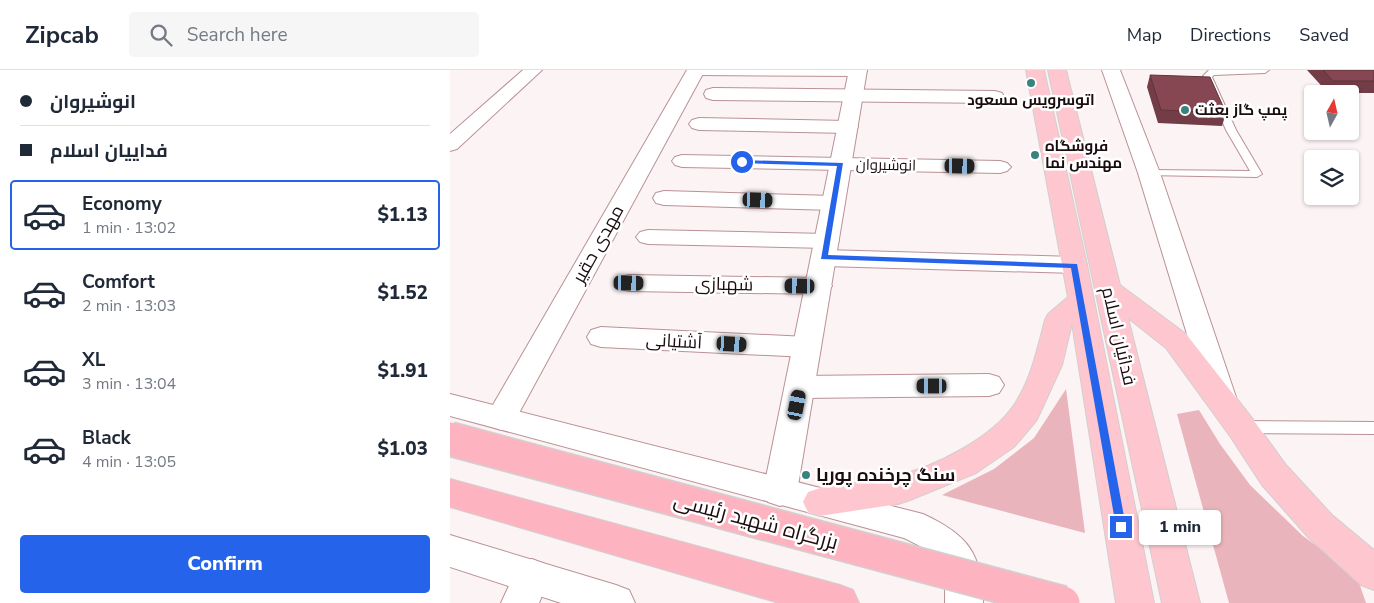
<!DOCTYPE html>
<html lang="en">
<head>
<meta charset="utf-8">
<style>
	:root { --surface:#fff; --page:#f6f6f7; --text:#1f2937; --muted:#747a83; --line:#e0e1e3; --accent:#2563eb }
	body { margin:0; font-family:"Nunito Sans",Cairo,sans-serif; background:var(--page); color:var(--text); height:100vh; display:flex; flex-direction:column; font-size:19px; white-space:nowrap }
	* { box-sizing:border-box; margin:0 }
	p { font-size:16px; color:var(--muted) }
	.icon { flex:none; width:28px; height:28px; fill:none; stroke:currentColor; stroke-width:2; stroke-linecap:round; stroke-linejoin:round }
	.map { position:relative; flex:1; overflow:hidden }
	.drawer { display:flex; flex-direction:column; background:var(--surface); width:450px }
	.drawer>* { flex:none }
	.hud { display:grid; align-content:center; height:110px; padding:0 20px; background:var(--surface) }
	.needle { width:32px; rotate:8deg }
	.tools { position:absolute; left:854px; top:15px; display:grid; gap:10px }
	.tools a { display:grid; place-items:center; width:55px; height:55px; border-radius:5px; background:var(--surface); box-shadow:0 1px 4px #0004; font-size:25px }
	.end { position:absolute; width:22px; height:22px; margin:-11px; border:6px solid #2563eb; background:#fff; box-shadow:0 0 0 2px #fff }
	.from { border-radius:50% }
	.bubble { position:absolute; height:35px; border-radius:5px; background:var(--surface); box-shadow:0 1px 4px #0004; font-size:16px; font-weight:800; line-height:35px; text-align:center }
	.car { position:absolute; width:15px; height:30px; margin:-15px -8px; border-radius:6px; box-shadow:0 0 4px 1px #0007; background:linear-gradient(#222 24%,#8ab4d8 0 40%,#222 0 76%,#8ab4d8 0 86%,#222 0) }
	.hud b { display:flex; align-items:center; gap:18px; height:48px; font-size:19px }
	.hud b+b { border-top:1px solid var(--line) }
	.hud i { width:12px; height:12px; background:var(--text) }
	ul { padding:0; list-style:none }
	li { display:flex; align-items:center; gap:15px; height:70px; margin:0 10px 8px; padding:0 10px; border:2px solid transparent; border-radius:5px }
	li div { flex:1 }
	li b { display:block; font-size:19px }
	li em { font-style:normal; font-weight:800 }
	li.on { border-color:var(--accent) }
	li>.icon { width:45px; height:45px; stroke-width:1.5 }
	.primary-button { display:flex; gap:10px; margin-top:auto; padding:10px 20px }
	.primary-button a { flex:1; height:58px; border-radius:5px; background:var(--accent); color:#fff; font-size:20px; font-weight:800; line-height:58px; text-align:center }
	header { display:flex; align-items:center; gap:30px; box-sizing:border-box; height:70px; padding:0 25px; background:var(--surface); border-bottom:1px solid var(--line) }
	header strong { font-size:24px }
	nav { display:flex; gap:28px; margin-inline-start:auto; font-size:18px }
	.search { width:350px; height:45px; background:var(--page); display:flex; align-items:center; gap:12px; box-sizing:border-box; padding:0 18px; border-radius:5px; color:var(--muted); font-size:19px }
	main { display:flex; flex:1; min-height:0 }
	.map>svg:first-child { display:block }
	.green { fill:#e9b4bc }
	.lines { fill:none; stroke-linecap:round; stroke-linejoin:round }
	.service-casing { stroke:#ba9197; stroke-width:2 }
	.minor-casing { stroke:#ba9197; stroke-width:2 }
	.tertiary-casing { stroke:#ba9197; stroke-width:2 }
	.secondary-casing { stroke:#ba9197; stroke-width:2 }
	.primary-casing { stroke:#d1cfcf; stroke-width:2 }
	.trunk-casing { stroke:#d1cfcf; stroke-width:2 }
	.service { fill:#fff; fill-rule:evenodd }
	.minor { fill:#fff; fill-rule:evenodd }
	.tertiary { fill:#fff; fill-rule:evenodd }
	.secondary { fill:#fff; fill-rule:evenodd }
	.primary { fill:#fec7d0; fill-rule:evenodd }
	.trunk { fill:#feb4c0; fill-rule:evenodd }
	.trunk-bridge-casing { stroke:#d1cfcf; stroke-width:36; stroke-linecap:butt }
	.trunk-bridge { stroke:#feb4c0; stroke-width:33 }
	.wall { fill:#733d47 }
	.building { fill:#864753; stroke:#5e323a }
	.route { fill:#2563eb }
	.poi-dot { fill:#3a827d; stroke:#fff; stroke-width:2 }
	.labels { text-anchor:middle; stroke-width:5; stroke-linejoin:round; paint-order:stroke }
	.far-poi-label { font-size:15px; font-weight:bold; fill:#1b0d0f; stroke:#fff; text-anchor:start }
	.far-street-label { font-size:15px; fill:#1b0d0f; stroke:#fff }
	.street-label { font-size:18px; fill:#1b0d0f; stroke:#fff }
	.poi-label { font-size:18px; font-weight:bold; fill:#1b0d0f; stroke:#fff; text-anchor:start }
	.near-street-label { font-size:21px; fill:#1b0d0f; stroke:#fff }
</style>
</head>
<body>
<header>
<strong>Zipcab</strong>
<div class="search"><svg class="icon" aria-label="search" viewBox="0 0 24 24"><circle cx="10" cy="10" r="6"/><path d="M15 15l6 6"/></svg>Search here</div>
<nav><a>Map</a><a>Directions</a><a>Saved</a></nav>
</header>
<main>
<section class="drawer">
<div class="hud">
<b><i class="from"></i>انوشیروان</b>
<b><i></i>فداییان اسلام</b>
</div>
<ul>
<li class="on"><svg class="icon" aria-label="car" viewBox="0 0 24 24"><path d="M5 17H2v-5l4-1 3-4h7l3 4 3 1v5h-3M9 17h6M6 11h13"/><circle cx="7" cy="17" r="2"/><circle cx="17" cy="17" r="2"/></svg><div><b>Economy</b><p>1 min · 13:02</p></div><em>$1.13</em></li>
<li><svg class="icon" aria-label="car" viewBox="0 0 24 24"><path d="M5 17H2v-5l4-1 3-4h7l3 4 3 1v5h-3M9 17h6M6 11h13"/><circle cx="7" cy="17" r="2"/><circle cx="17" cy="17" r="2"/></svg><div><b>Comfort</b><p>2 min · 13:03</p></div><em>$1.52</em></li>
<li><svg class="icon" aria-label="car" viewBox="0 0 24 24"><path d="M5 17H2v-5l4-1 3-4h7l3 4 3 1v5h-3M9 17h6M6 11h13"/><circle cx="7" cy="17" r="2"/><circle cx="17" cy="17" r="2"/></svg><div><b>XL</b><p>3 min · 13:04</p></div><em>$1.91</em></li>
<li><svg class="icon" aria-label="car" viewBox="0 0 24 24"><path d="M5 17H2v-5l4-1 3-4h7l3 4 3 1v5h-3M9 17h6M6 11h13"/><circle cx="7" cy="17" r="2"/><circle cx="17" cy="17" r="2"/></svg><div><b>Black</b><p>4 min · 13:05</p></div><em>$1.03</em></li>
</ul>
<div class="primary-button"><a>Confirm</a></div>
</section>
<div class="map">
<svg width="924" height="533" viewBox="0 0 924 533">
	<rect width="100%" height="100%" fill="#fcf3f4"/>
	<g class="green">
		<path d="M 616,319 L 635,463 L 492,425 L 544,399 L 584,368 Z"/>
		<path d="M 749,340 L 770,374 L 800,415 L 853,466 L 906,504 L 916,533 L 779,533 L 727,344 Z"/>
	</g>
	<g class="lines">
		<defs>
			<g id="service">
				<path d="M 759,0 L 819,0 L 815,3 L 764,5 L 762,7 L 786,60 L 812,104 L 807,107 L 695,105 L 694,103 L 695,101 L 699,100 L 800,101 L 776,60 L 753,6 Z"/>
				<path d="M 791,351 L 924,352 L 924,364 L 791,363 L 786,361 L 783,357 L 786,353 Z"/>
			</g>
			<g id="minor">
				<path d="M 73,0 L 92,0 L 7,79 L 0,81 L 0,64 Z"/>
				<path d="M 237,0 L 416,0 L 417,1 L 414,5 L 408,6 L 246,5 L 240,4 Z"/>
				<path d="M 652,0 L 670,0 L 710,103 L 787,330 L 783,338 L 772,341 L 761,338 L 757,330 L 688,103 Z"/>
				<path d="M 263,18 L 545,21 L 552,23 L 554,27 L 552,31 L 545,33 L 263,30 L 256,28 L 254,24 L 256,20 Z"/>
				<path d="M 249,48 L 398,51 L 405,53 L 408,57 L 405,61 L 398,63 L 249,60 L 242,58 L 239,54 L 242,50 Z"/>
				<path d="M 232,85 L 550,91 L 557,93 L 561,97 L 557,101 L 550,103 L 232,97 L 225,95 L 222,91 L 225,87 Z"/>
				<path d="M 214,121 L 384,126 L 392,128 L 395,133 L 392,138 L 384,140 L 214,135 L 206,133 L 203,128 L 206,123 Z"/>
				<path d="M 198,160 L 377,164 L 385,166 L 389,171 L 385,176 L 377,178 L 198,174 L 190,172 L 186,167 L 190,162 Z"/>
				<path d="M 374,180 L 625,187 L 634,189 L 637,195 L 634,201 L 625,203 L 374,196 L 365,193 L 362,188 L 365,183 Z"/>
				<path d="M 179,205 L 369,208 L 378,210 L 382,216 L 378,222 L 369,224 L 179,221 L 170,219 L 166,213 L 170,207 Z"/>
				<path d="M 151,257 L 357,267 L 367,270 L 371,277 L 367,284 L 357,287 L 151,277 L 141,274 L 137,267 L 141,260 Z"/>
				<path d="M 539,304 L 549,307 L 554,315 L 549,323 L 539,326 L 350,328 L 340,325 L 335,317 L 340,309 L 350,306 Z"/>
				<path d="M 82,489 L 95,494 L 100,506 L 89,533 L 51,533 L 69,494 Z"/>
			</g>
			<g id="tertiary">
				<path d="M 237,0 L 255,0 L 62,356 L 51,360 L 40,356 L 36,348 L 40,340 Z"/>
				<path d="M 399,0 L 417,0 L 347,422 L 342,432 L 330,436 L 318,432 L 313,422 Z"/>
			</g>
			<g id="secondary">
				<path d="M 0,324 L 473,444 C 518,465 532,483 533,533 L 495,533 C 496,493 490,485 454,468 L 0,346 Z"/>
				<path d="M 0,465 L 166,515 L 179,520 L 185,533 L 111,533 L 0,497 Z"/>
			</g>
			<g id="primary">
				<path d="M 576,0 L 594,0 L 637,195 L 704,533 L 666,533 L 622,253 L 612,295 L 590,343 L 586,351 L 564,377 L 526,403 L 460,430 L 448,434 L 370,446 L 358,442 L 353,432 L 358,422 L 370,418 C 395,414 421,412 445,406 C 483,398 542,368 564,335 C 581,310 587,280 595,250 L 598,244 L 618,227 Z"/>
				<path d="M 598,0 L 616,0 L 670,215 L 736,264 L 802,348 L 836,395 L 882,445 L 924,480 L 924,520 L 911,515 L 858,467 L 812,415 L 780,366 L 716,278 L 678,248 L 750,533 L 712,533 Z"/>
			</g>
			<path id="trunk" d="M 0,409 L 390,515 L 403,520 L 409,533 L 329,533 L 0,437 Z"/>
		</defs>
		<use href="#service" class="service-casing"/>
		<use href="#minor" class="minor-casing"/>
		<use href="#tertiary" class="tertiary-casing"/>
		<use href="#secondary" class="secondary-casing"/>
		<use href="#primary" class="primary-casing"/>
		<use href="#trunk" class="trunk-casing"/>
		<use href="#service" class="service"/>
		<use href="#minor" class="minor"/>
		<use href="#tertiary" class="tertiary"/>
		<use href="#secondary" class="secondary"/>
		<use href="#primary" class="primary"/>
		<use href="#trunk" class="trunk"/>
		<defs>
			<path id="trunk-bridge" d="M 0,369 L 613,533"/>
		</defs>
		<use href="#trunk-bridge" class="trunk-bridge-casing"/>
		<use href="#trunk-bridge" class="trunk-bridge"/>
	</g>
	<g class="wall">
		<path d="M 857,0 L 924,0 L 924,23 L 878,23 Z"/>
		<path d="M 700,5 L 776,43 L 772,56 L 708,53 L 697,17 Z"/>
	</g>
	<g class="building">
		<path d="M 873,0 L 924,0 L 924,11 L 883,11 Z"/>
		<path d="M 700,5 L 760,7 L 776,43 L 711,40 Z"/>
	</g>
	<path class="route" d="M 292,90 L 393,93 L 378,185 L 627,194 L 676,457 L 675,460 L 668,460 L 666,457 L 621,198 L 371,189 L 387,96 L 290,93 Z"/>
	<g class="poi-dot">
		<circle cx="581" cy="13" r="5"/>
		<circle cx="735" cy="40" r="5"/>
		<circle cx="585" cy="85" r="5"/>
		<circle cx="356" cy="405" r="5"/>
	</g>
	<g class="labels">
		<g class="far-poi-label">
			<text x="581" y="35" text-anchor="middle">اتوسرویس مسعود</text>
			<text x="745" y="45">پمپ گاز بعثت</text>
			<text x="595" y="81">فروشگاه<tspan x="595" dy="17">مهندس نما</tspan></text>
		</g>
		<g class="far-street-label">
			<text transform="translate(436 95) rotate(1)" y="5">انوشیروان</text>
		</g>
		<g class="street-label">
			<text transform="translate(148 174) rotate(-61)" y="6">مهدی حقیر</text>
			<text transform="translate(274 214) rotate(1)" y="6">شهبازی</text>
			<text transform="translate(669 266) rotate(77)" y="6">فدائیان اسلام</text>
			<text transform="translate(224 271) rotate(3)" y="6">آشتیانی</text>
		</g>
		<g class="poi-label">
			<text x="366" y="411">سنگ چرخنده پوریا</text>
		</g>
		<g class="near-street-label">
			<text transform="translate(306 451) rotate(15)" y="7">بزرگراه شهید رئیسی</text>
		</g>
	</g>
</svg>
<div class="tools">
<a><svg class="needle" viewBox="-14 -14 28 28"><path d="M0-13l5 13h-10z" fill="#e53935"/><path d="M0 13l5-13h-10z" fill="#747a83"/></svg></a>
<a><svg class="icon" aria-label="layers" viewBox="0 0 24 24"><path d="M12 4l9 5-9 5-9-5zM3 14l9 5 9-5"/></svg></a>
</div>
<i class="end from" style="left:292px;top:92px"></i>
<i class="end" style="left:671px;top:457px"></i>
<div class="bubble" style="left:689px;top:440px;width:82px">1 min</div>
<i class="car" style="left:510px;top:96px;rotate:91deg"></i>
<i class="car" style="left:308px;top:130px;rotate:92deg"></i>
<i class="car" style="left:179px;top:213px;rotate:91deg"></i>
<i class="car" style="left:350px;top:216px;rotate:271deg"></i>
<i class="car" style="left:282px;top:274px;rotate:93deg"></i>
<i class="car" style="left:482px;top:316px;rotate:270deg"></i>
<i class="car" style="left:347px;top:335px;rotate:11deg"></i>
</div>
</main>
</body>
</html>
